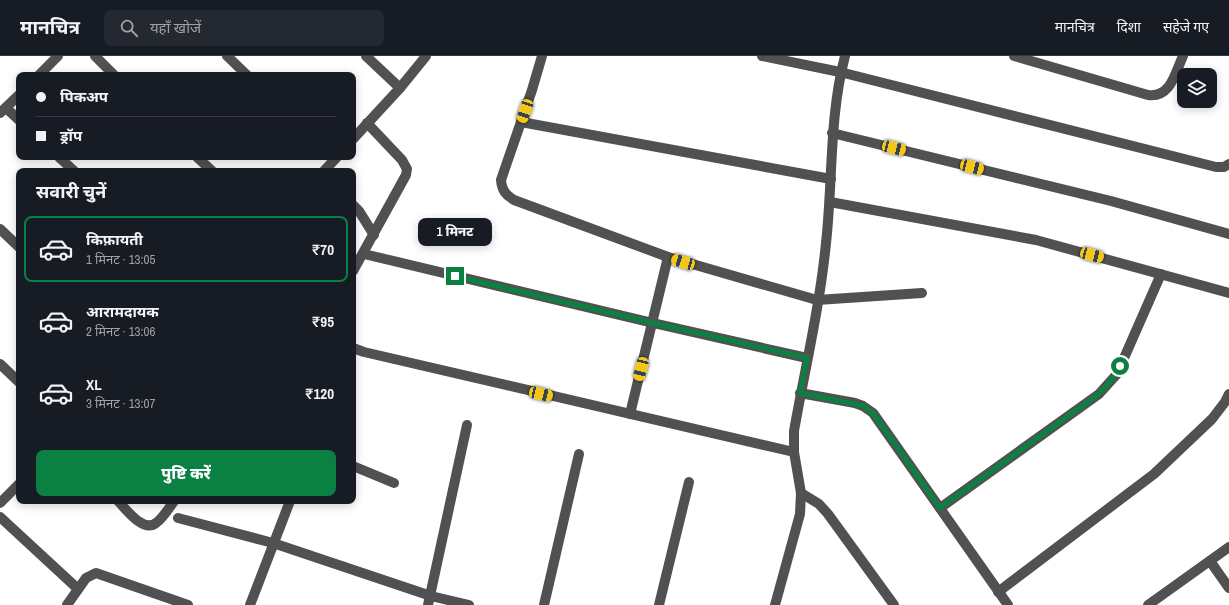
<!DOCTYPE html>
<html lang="hi">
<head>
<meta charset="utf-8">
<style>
	:root { --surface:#171b24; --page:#242831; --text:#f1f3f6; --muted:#9ea1a6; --line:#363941; --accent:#0b8043 }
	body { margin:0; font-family:"Archivo Narrow","Noto Sans Devanagari",sans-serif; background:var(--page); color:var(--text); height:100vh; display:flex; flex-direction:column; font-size:15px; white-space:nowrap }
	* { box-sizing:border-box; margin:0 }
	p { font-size:13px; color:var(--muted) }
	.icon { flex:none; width:22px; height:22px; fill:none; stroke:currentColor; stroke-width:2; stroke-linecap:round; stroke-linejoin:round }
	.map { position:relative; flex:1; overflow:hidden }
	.details { position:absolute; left:16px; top:112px; width:340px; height:336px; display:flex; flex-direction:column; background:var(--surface); border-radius:8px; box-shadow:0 2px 10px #0003 }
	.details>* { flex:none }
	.banner { position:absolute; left:16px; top:16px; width:340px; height:88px; border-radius:8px; box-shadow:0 2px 10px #0003; display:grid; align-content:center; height:88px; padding:0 20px; background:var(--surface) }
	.controls { position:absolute; left:1177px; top:12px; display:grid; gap:8px }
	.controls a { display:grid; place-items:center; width:40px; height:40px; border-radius:8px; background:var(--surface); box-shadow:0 2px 10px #0003; font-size:20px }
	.end { position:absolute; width:18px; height:18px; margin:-9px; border:5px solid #0b8043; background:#fff; box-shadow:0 0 0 2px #fff }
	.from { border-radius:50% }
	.bubble { position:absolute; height:28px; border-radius:8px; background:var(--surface); box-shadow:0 2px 10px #0003; font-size:13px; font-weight:800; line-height:28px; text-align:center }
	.car { position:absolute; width:12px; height:24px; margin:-12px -6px; border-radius:5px; box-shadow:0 0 3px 1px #0007; background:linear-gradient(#f5c518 24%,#345 0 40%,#f5c518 0 76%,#345 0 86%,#f5c518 0) }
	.banner b { display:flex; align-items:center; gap:14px; height:38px; font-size:15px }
	.banner b+b { border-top:1px solid var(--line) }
	.banner i { width:10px; height:10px; background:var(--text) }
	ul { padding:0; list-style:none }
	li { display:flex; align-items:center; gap:12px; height:66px; margin:0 8px 6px; padding:0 12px; border:2px solid transparent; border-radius:8px }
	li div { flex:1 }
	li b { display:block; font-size:15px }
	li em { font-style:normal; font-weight:800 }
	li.current { border-color:var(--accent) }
	li>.icon { width:36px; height:36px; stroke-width:1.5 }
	h2 { padding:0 20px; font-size:18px; line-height:48px }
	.button { display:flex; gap:8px; margin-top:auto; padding:8px 20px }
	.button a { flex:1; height:46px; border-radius:8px; background:var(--accent); color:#fff; font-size:16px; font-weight:800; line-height:46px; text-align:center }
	header { display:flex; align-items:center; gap:24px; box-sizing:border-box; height:56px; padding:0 20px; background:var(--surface); border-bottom:1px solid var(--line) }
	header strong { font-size:19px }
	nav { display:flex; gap:22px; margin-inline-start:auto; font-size:14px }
	.search { width:280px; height:36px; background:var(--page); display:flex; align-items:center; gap:10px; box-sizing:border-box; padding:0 14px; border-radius:8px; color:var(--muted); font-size:15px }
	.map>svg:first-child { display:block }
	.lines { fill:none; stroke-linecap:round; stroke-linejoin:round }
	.minor { stroke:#515151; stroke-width:10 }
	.route { stroke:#0b8043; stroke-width:5 }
</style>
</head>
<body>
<header>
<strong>मानचित्र</strong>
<div class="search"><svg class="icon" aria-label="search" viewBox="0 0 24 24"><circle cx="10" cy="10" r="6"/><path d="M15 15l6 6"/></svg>यहाँ खोजें</div>
<nav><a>मानचित्र</a><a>दिशा</a><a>सहेजे गए</a></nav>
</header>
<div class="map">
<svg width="1229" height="549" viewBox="0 0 1229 549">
	<rect width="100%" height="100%" fill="#fff"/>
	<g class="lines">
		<g class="minor">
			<path d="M 95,0 L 114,19"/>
			<path d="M 227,0 L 247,19"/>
			<path d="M 366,0 L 400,32"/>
			<path d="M 542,0 L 532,34 L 501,124 C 502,135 506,139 514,144 L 668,201 L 817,244 L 922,237"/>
			<path d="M 762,0 L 840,16 L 1216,111 L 1224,111 L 1229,108"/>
			<path d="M 1014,0 L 1148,39 C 1171,42 1175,17 1183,0"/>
			<path d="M 39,19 L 58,0"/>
			<path d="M 6,52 L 19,64"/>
			<path d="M 0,57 L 19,39"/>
			<path d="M 521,66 L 831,123"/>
			<path d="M 832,77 L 1111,145 L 1229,178"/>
			<path d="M 353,83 L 400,32 L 426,0"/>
			<path d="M 59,101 L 74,115"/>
			<path d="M 197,101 L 212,115"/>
			<path d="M 324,115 L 337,101"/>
			<path d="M 830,146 L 1036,184 L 1229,237"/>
			<path d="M 353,149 L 359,155 L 374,179"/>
			<path d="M 0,173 L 19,191"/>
			<path d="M 364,198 L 653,267 L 807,302"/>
			<path d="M 353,215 L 406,119 L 407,113 L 402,104 L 367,67"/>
			<path d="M 353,292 L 364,296 L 794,396"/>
			<path d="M 0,308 L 19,326"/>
			<path d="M 800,337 L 855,347 L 863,350 L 873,357 L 1008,549"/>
			<path d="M 630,358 L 668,201"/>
			<path d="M 353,410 L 394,427"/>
			<path d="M 801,437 L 819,448 L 828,458 L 894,549"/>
			<path d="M 118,445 C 126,453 143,477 156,467 C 163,462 169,452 174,445"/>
			<path d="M 0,447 L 19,428"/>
			<path d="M 940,452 L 1099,338 L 1117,318 L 1161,218"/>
			<path d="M 0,461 L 78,533"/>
			<path d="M 178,462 L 273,487 L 431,540 L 469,549"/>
			<path d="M 1210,505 L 1229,532"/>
			<path d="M 998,536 L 1154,418 L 1212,363 L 1225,346 L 1229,338"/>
			<path d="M 67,549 L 86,522 L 96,517 L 188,549"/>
			<path d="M 250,549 L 290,445"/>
			<path d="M 428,549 L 467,369"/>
			<path d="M 544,549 L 579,398"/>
			<path d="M 659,549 L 689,426"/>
			<path d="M 775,549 L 800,458 L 801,437 L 794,396 L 794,375 C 805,313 820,249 826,187 C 833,124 829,61 845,0"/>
			<path d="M 1148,549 L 1229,491"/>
		</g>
	</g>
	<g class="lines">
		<path class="route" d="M 455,220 L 653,267 L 807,302 L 800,337 L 855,348 L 863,350 L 873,357 L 940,452 L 1099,338 L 1117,318 L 1120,310"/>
	</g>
</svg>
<div class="controls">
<a><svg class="icon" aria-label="layers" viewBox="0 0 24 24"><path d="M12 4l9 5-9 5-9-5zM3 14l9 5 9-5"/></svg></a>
</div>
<i class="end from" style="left:1120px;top:310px"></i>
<i class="end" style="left:455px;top:220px"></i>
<div class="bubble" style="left:418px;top:162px;width:74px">1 मिनट</div>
<i class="car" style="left:525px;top:55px;rotate:199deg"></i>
<i class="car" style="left:894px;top:92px;rotate:104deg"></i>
<i class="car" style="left:972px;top:111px;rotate:104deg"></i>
<i class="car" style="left:1092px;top:199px;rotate:105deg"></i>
<i class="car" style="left:683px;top:206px;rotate:286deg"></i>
<i class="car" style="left:641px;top:313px;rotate:194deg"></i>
<i class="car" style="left:541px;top:338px;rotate:103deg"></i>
<div class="banner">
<b><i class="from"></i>पिकअप</b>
<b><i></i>ड्रॉप</b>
</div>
<section class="details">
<h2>सवारी चुनें</h2>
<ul>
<li class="current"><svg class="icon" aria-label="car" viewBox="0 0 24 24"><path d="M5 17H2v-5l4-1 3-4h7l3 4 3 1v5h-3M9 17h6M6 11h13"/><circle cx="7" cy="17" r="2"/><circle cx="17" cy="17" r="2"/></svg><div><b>किफ़ायती</b><p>1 मिनट · 13:05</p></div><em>₹70</em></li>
<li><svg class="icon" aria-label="car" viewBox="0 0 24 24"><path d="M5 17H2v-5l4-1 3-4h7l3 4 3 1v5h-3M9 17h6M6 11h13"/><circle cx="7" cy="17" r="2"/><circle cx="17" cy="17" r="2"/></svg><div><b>आरामदायक</b><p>2 मिनट · 13:06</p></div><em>₹95</em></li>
<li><svg class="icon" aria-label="car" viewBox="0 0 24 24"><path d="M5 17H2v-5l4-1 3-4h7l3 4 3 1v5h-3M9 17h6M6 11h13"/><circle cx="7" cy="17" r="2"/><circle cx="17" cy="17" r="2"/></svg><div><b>XL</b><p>3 मिनट · 13:07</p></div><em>₹120</em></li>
</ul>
<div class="button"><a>पुष्टि करें</a></div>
</section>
</div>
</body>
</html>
